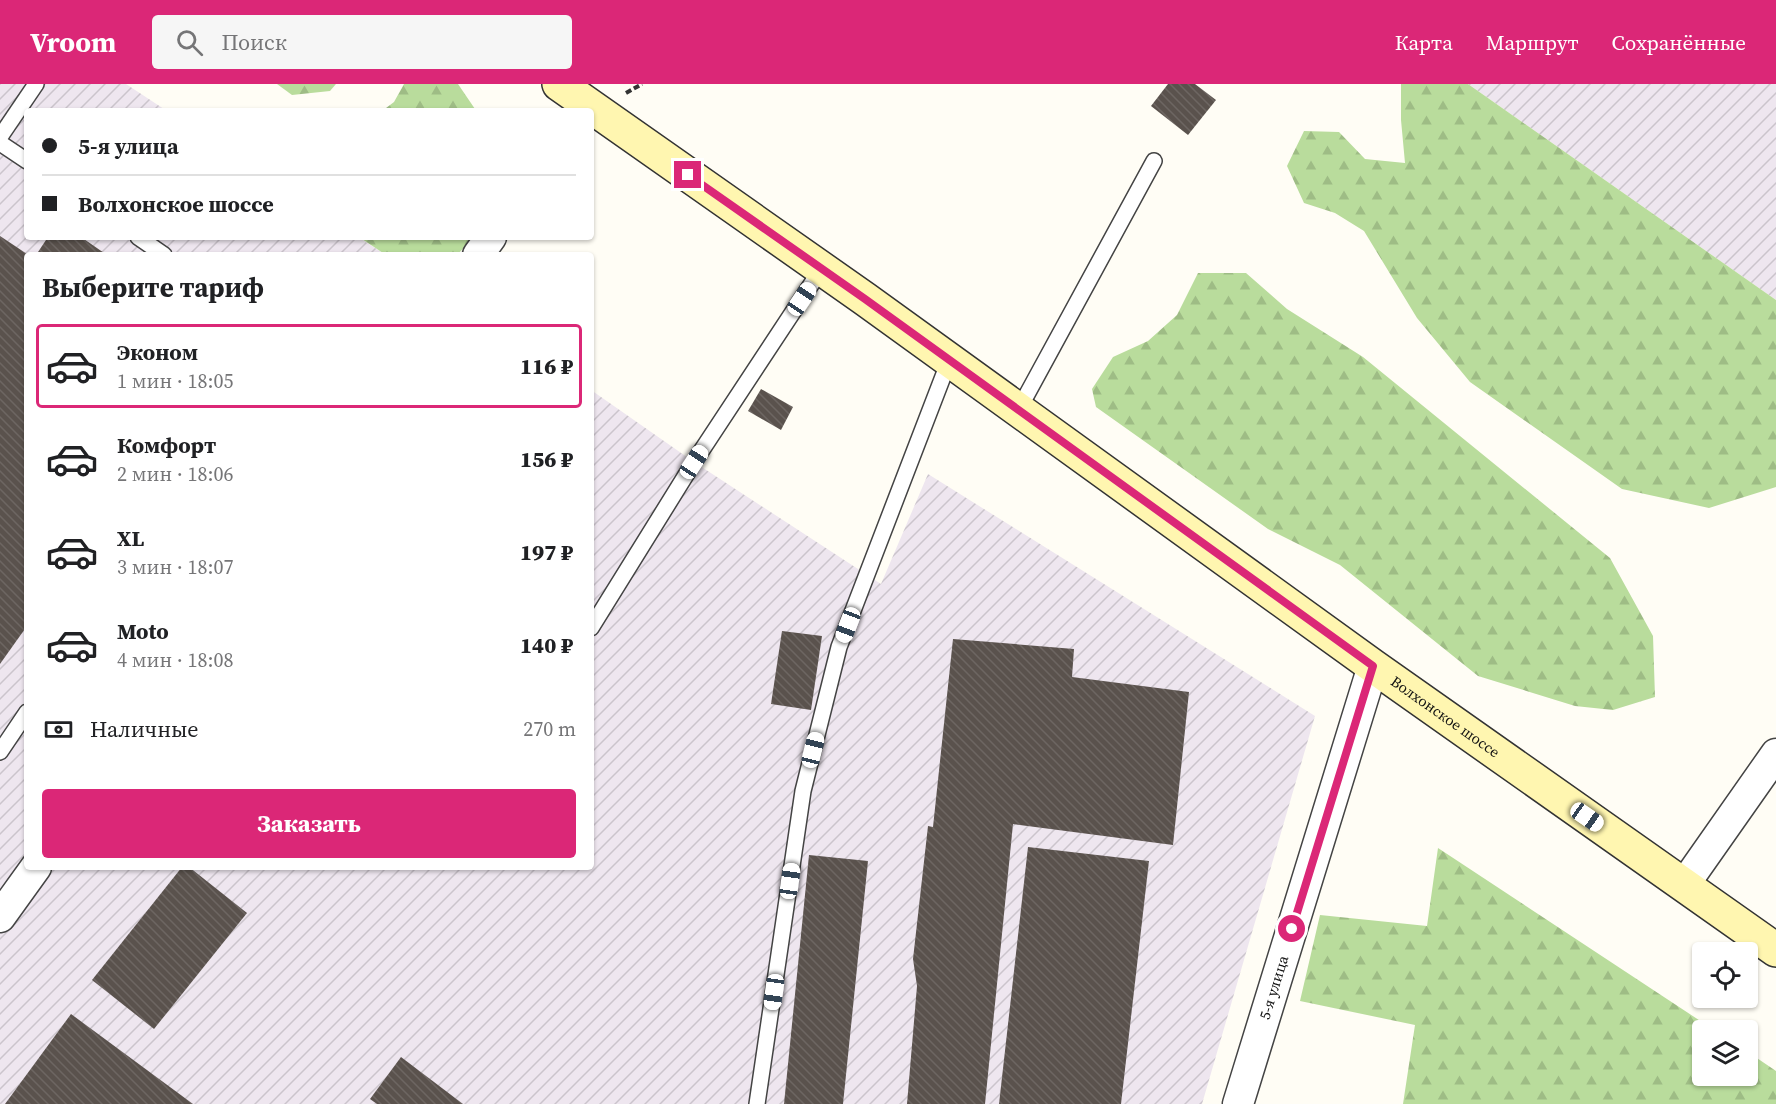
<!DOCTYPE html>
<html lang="ru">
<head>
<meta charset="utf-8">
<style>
	:root { --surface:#fff; --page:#f6f6f6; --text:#202124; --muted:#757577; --line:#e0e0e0; --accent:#db2777 }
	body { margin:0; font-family:"Source Serif 4",serif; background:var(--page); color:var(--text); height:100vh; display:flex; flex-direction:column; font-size:22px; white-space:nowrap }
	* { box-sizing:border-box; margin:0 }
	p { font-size:20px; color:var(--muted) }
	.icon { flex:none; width:33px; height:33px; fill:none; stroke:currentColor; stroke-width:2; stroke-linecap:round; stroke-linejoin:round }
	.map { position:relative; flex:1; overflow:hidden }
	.details { position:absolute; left:24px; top:168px; width:570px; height:618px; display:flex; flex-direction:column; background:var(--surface); border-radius:6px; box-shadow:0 2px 4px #0004 }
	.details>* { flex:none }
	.hud { position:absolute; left:24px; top:24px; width:570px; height:132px; border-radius:6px; box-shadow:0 2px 4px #0004; display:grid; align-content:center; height:132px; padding:0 18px; background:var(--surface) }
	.tools { position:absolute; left:1692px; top:858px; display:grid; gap:12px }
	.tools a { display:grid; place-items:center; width:66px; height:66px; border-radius:6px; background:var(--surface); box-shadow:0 2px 4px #0004; font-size:30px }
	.end { position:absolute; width:27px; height:27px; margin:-14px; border:8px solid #db2777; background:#fff; box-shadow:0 0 0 3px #fff }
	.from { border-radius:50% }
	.car { position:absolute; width:18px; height:36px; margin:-18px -9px; border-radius:8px; box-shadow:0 0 4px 2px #0007; background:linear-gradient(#fff 24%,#345 0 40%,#fff 0 76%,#345 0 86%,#fff 0) }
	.hud b { display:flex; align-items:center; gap:21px; height:57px; font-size:22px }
	.hud b+b { border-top:2px solid var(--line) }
	.hud i { width:15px; height:15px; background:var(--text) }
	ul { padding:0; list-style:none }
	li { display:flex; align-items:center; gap:18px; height:84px; margin:0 12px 9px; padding:0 6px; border:3px solid transparent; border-radius:6px }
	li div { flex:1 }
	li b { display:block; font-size:22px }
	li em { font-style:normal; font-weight:800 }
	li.active { border-color:var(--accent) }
	li>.icon { width:54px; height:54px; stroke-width:1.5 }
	h2 { padding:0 18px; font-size:27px; line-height:72px }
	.pay { display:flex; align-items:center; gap:15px; height:66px; padding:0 18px; font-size:22px }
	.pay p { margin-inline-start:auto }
	.button { display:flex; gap:12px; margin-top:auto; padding:12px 18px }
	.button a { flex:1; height:69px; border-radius:6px; background:var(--accent); color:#fff; font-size:24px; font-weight:800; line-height:69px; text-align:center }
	header { display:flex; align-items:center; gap:36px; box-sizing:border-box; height:84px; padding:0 30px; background:var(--accent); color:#fff }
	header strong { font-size:28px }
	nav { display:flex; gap:33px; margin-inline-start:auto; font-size:21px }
	.search { width:420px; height:54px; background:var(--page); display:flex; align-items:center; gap:15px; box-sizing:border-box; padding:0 21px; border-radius:6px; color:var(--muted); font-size:22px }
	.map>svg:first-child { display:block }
	.industrial { fill:url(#industrial-furrows) }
	.forest { fill:url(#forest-firs) }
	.building { fill:url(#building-back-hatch) }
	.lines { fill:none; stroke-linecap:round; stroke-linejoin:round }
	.lane-casing { stroke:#444; stroke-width:18 }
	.street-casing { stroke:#444; stroke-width:33 }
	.secondary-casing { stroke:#333; stroke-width:36 }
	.path { stroke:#333; stroke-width:4; stroke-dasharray:6 3; stroke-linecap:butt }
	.lane { stroke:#fff; stroke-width:15 }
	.street { stroke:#fff; stroke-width:30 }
	.secondary { stroke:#fff6b0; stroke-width:33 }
	.route { stroke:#db2777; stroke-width:8 }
	.labels { text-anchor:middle; stroke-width:6; stroke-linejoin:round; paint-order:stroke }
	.street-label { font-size:15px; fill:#111; stroke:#fff }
</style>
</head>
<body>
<header>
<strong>Vroom</strong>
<div class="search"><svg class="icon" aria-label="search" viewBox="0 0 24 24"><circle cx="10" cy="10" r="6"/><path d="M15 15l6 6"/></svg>Поиск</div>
<nav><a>Карта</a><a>Маршрут</a><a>Сохранённые</a></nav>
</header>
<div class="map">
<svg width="1776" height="1020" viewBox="0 0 1776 1020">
	<defs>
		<pattern id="industrial-furrows" width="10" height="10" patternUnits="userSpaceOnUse" patternTransform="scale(1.5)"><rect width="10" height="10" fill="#eee6ef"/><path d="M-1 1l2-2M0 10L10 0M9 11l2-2" fill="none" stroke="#cbc4cc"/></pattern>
		<pattern id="forest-firs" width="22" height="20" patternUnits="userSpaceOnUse" patternTransform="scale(1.5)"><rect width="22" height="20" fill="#b9dc9c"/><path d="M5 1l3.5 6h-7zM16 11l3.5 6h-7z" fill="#9ebc85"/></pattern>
		<pattern id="building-back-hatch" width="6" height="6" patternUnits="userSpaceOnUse" patternTransform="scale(1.5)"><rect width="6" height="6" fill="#5a524d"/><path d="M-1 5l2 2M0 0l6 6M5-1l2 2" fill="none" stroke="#6d6662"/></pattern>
	</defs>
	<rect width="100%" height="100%" fill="#fffdf5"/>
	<g class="industrial">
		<path d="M 0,0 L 126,0 L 167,27 L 27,27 L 27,153 L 358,153 L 386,171 L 27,171 L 27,783 L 591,783 L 591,306 L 694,378 L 881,500 L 928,390 L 1315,632 L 1202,1020 L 0,1020 Z"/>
		<path d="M 1468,0 L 1776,0 L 1776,216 L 1612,101 Z"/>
	</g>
	<g class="forest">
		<path d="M 277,0 L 336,0 L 330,7 L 292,11 Z"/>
		<path d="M 404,0 L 458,0 L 475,25 L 480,27 L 382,27 L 394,18 Z"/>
		<path d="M 1401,0 L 1468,0 L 1776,216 L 1776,403 L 1709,424 L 1622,405 L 1470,298 L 1417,234 L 1364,147 L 1335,129 L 1304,119 L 1287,82 L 1304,47 L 1339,48 L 1365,75 L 1405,79 L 1401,36 Z"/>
		<path d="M 359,153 L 474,153 L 457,171 L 386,171 Z"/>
		<path d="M 1198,189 L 1246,189 L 1287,225 L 1363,273 L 1610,474 L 1653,552 L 1655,613 L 1613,626 L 1575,622 L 1478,592 L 1340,481 L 1268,445 L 1096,323 L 1092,305 L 1113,273 L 1148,257 L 1177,231 Z"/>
		<path d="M 1438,764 L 1714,946 L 1702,946 L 1702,992 L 1748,992 L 1748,968 L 1776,987 L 1776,1020 L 1403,1020 L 1415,941 L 1300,917 L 1320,831 L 1427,842 Z"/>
	</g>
	<g class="building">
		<path d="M 1168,0 L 1195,0 L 1216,16 L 1188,51 L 1151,22 Z"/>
		<path d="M 0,152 L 27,170 L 27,542 L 0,580 Z"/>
		<path d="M 48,153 L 81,153 L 107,171 L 36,171 Z"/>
		<path d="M 761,305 L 793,323 L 781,346 L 748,327 Z"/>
		<path d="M 782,547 L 822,552 L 811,626 L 771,620 Z"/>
		<path d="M 953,555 L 1074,565 L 1072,593 L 1189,608 L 1173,761 L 1013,740 L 985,1020 L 907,1020 L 917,902 L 913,875 L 928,742 L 933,743 Z"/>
		<path d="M 1028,763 L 1149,777 L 1121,1020 L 999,1020 Z"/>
		<path d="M 809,771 L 868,777 L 843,1020 L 784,1020 Z"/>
		<path d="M 182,783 L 189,783 L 247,829 L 154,945 L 92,896 Z"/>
		<path d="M 71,930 L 193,1020 L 5,1020 Z"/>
		<path d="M 401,973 L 463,1020 L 377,1020 L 370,1015 Z"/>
	</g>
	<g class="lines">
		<defs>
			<g id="lane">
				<path d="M 0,53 L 36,0"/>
				<path d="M 0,59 L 27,77"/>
				<path d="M 138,153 L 164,171"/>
				<path d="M 1019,325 L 1154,77"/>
				<path d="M 591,544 L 694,378 L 822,184"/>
				<path d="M 0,668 L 27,628"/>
				<path d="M 757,1020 L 803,707 L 839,563 L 949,277"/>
			</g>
			<g id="street">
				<path d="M 478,171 L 491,153"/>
				<path d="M 1684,801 L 1776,670"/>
				<path d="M 0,833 L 36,783"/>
				<path id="s1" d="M 1238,1020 L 1373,582"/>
			</g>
			<g id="secondary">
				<path id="s2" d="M 559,0 L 865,215 L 1373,582 L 1776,866"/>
			</g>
		</defs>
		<use href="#lane" class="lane-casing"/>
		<use href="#street" class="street-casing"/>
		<use href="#secondary" class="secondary-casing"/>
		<path class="path" d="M 626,9 L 642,0"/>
		<use href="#lane" class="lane"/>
		<use href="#street" class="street"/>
		<use href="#secondary" class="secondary"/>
	</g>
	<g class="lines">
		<path class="route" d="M 688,91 L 865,215 L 1373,582 L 1292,845"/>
	</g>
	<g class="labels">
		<g class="street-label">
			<text dy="5" stroke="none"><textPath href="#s2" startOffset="1089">Волхонское шоссе</textPath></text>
			<text dy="5" stroke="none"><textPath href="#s1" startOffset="122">5-я улица</textPath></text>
		</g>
	</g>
</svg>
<div class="tools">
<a><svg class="icon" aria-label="locate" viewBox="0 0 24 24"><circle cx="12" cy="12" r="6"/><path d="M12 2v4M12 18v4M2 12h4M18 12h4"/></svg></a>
<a><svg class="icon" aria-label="layers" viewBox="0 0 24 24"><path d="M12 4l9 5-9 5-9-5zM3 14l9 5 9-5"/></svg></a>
</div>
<i class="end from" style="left:1292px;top:845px"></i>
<i class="end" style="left:688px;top:91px"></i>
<i class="car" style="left:802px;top:215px;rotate:34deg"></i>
<i class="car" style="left:694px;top:378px;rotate:33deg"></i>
<i class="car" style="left:848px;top:541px;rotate:201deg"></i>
<i class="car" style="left:813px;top:666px;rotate:14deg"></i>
<i class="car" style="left:1587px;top:733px;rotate:125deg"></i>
<i class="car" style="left:790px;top:797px;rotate:8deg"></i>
<i class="car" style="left:774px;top:908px;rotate:188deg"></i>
<div class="hud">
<b><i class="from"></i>5-я улица</b>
<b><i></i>Волхонское шоссе</b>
</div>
<section class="details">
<h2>Выберите тариф</h2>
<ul>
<li class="active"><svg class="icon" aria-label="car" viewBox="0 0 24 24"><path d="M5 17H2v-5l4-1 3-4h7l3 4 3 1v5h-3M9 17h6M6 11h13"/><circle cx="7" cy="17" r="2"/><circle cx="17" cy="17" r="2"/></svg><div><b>Эконом</b><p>1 мин · 18:05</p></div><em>116 ₽</em></li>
<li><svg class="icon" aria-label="car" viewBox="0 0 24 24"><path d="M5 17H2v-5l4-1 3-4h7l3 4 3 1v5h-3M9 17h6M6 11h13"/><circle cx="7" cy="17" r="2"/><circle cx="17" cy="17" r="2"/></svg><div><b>Комфорт</b><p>2 мин · 18:06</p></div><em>156 ₽</em></li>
<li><svg class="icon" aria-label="car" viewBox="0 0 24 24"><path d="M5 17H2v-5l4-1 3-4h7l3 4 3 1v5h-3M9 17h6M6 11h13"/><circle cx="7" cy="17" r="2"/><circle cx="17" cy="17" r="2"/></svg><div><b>XL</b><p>3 мин · 18:07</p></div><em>197 ₽</em></li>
<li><svg class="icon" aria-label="car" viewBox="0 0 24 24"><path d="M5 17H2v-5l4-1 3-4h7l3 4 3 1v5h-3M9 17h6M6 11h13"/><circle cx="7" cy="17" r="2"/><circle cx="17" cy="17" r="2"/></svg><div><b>Moto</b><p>4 мин · 18:08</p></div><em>140 ₽</em></li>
</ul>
<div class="pay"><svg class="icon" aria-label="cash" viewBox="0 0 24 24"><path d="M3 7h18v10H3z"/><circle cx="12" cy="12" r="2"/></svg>Наличные<p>270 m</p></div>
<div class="button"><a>Заказать</a></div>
</section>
</div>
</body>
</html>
